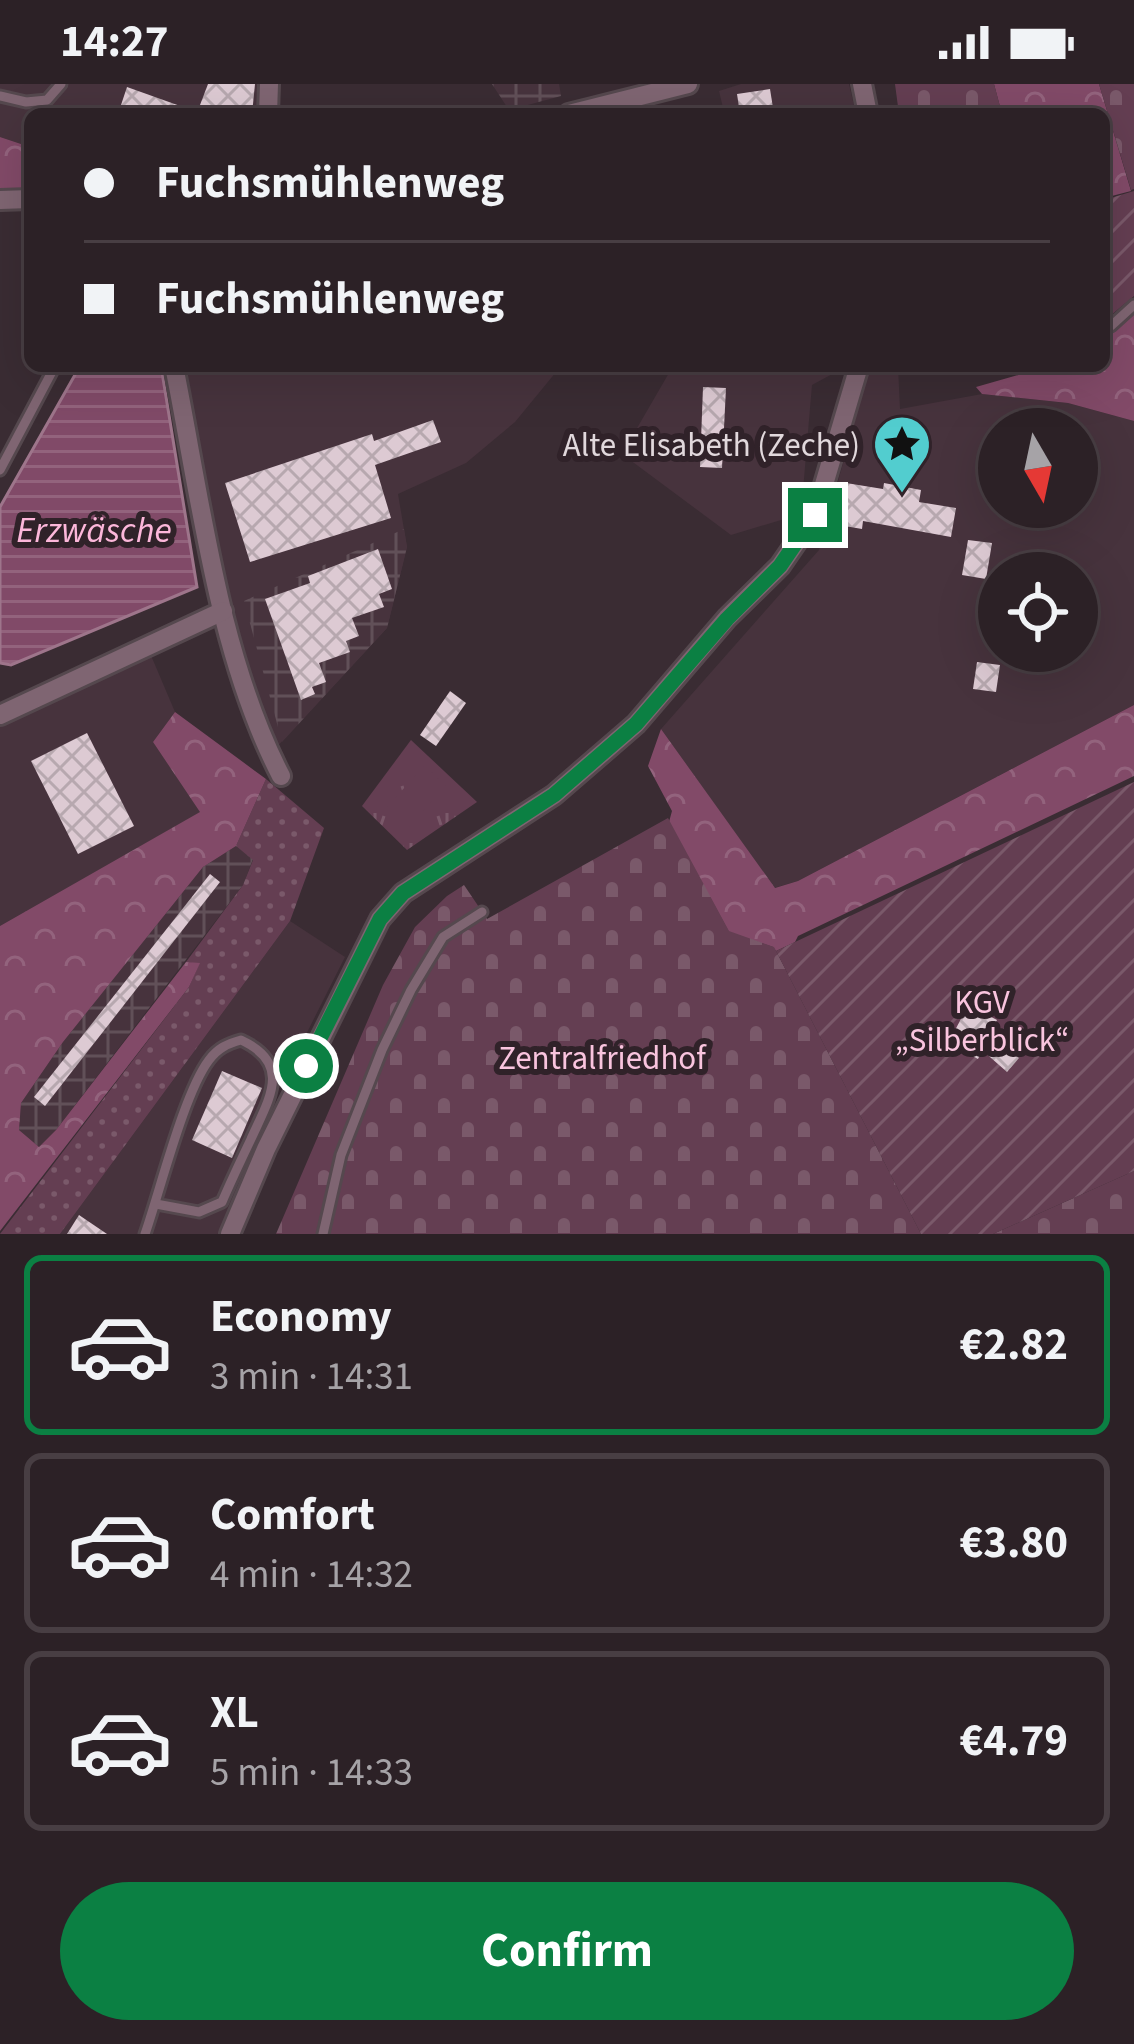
<!DOCTYPE html>
<html lang="en">
<head>
<meta charset="utf-8">
<style>
	:root { --surface:#2c2126; --page:#382e32; --text:#f1f3f6; --muted:#a6a3a7; --line:#483e43; --accent:#0b8043 }
	body { margin:0; font-family:"Source Sans 3",sans-serif; background:var(--page); color:var(--text); height:100vh; display:flex; flex-direction:column; font-size:45px; white-space:nowrap }
	* { box-sizing:border-box; margin:0 }
	p { font-size:39px; color:var(--muted) }
	.icon { flex:none; width:66px; height:66px; fill:none; stroke:currentColor; stroke-width:2; stroke-linecap:round; stroke-linejoin:round }
	.map { position:relative; height:1150px; overflow:hidden }
	.details { display:flex; flex-direction:column; background:var(--surface); flex:1 }
	.details>* { flex:none }
	.banner { position:absolute; left:24px; top:24px; width:1086px; height:264px; border-radius:18px; box-shadow:0 12px 48px #0002,0 0 0 3px var(--line); display:grid; align-content:center; height:264px; padding:0 60px; background:var(--surface) }
	.needle { width:78px; rotate:171deg }
	.fabs { position:absolute; left:978px; top:324px; display:grid; gap:24px }
	.fabs a { display:grid; place-items:center; width:120px; height:120px; border-radius:50%; background:var(--surface); box-shadow:0 12px 48px #0002,0 0 0 3px var(--line); font-size:60px }
	.end { position:absolute; width:54px; height:54px; margin:-27px; border:15px solid #0b8043; background:#fff; box-shadow:0 0 0 6px #fff }
	.from { border-radius:50% }
	.banner b { display:flex; align-items:center; gap:42px; height:114px; font-size:45px }
	.banner b+b { border-top:3px solid var(--line) }
	.banner i { width:30px; height:30px; background:var(--text) }
	ul { padding:21px 0 0; list-style:none }
	li { display:flex; align-items:center; gap:36px; height:180px; margin:0 24px 18px; padding:0 36px; border:6px solid var(--line); border-radius:18px }
	li div { flex:1 }
	li b { display:block; font-size:45px }
	li em { font-style:normal; font-weight:700 }
	li.selected { border-color:var(--accent) }
	li>.icon { width:108px; height:108px; stroke-width:1.5 }
	.button { display:flex; gap:24px; margin-top:auto; padding:24px 60px }
	.button a { flex:1; height:138px; border-radius:72px; background:var(--accent); color:#fff; font-size:48px; font-weight:700; line-height:138px; text-align:center }
	.status { display:flex; justify-content:space-between; align-items:center; height:84px; padding:0 60px; background:var(--surface); direction:ltr }
	.status svg { height:33px; fill:currentColor }
	.map>svg:first-child { display:block }
	.built { fill:#47333d; fill-rule:evenodd }
	.industrial { fill:url(#industrial-grid) }
	.grass { fill:url(#grass-dots) }
	.forest { fill:url(#forest-crowns) }
	.cemetery { fill:url(#cemetery-stones) }
	.park { fill:url(#park-tufts) }
	.garden { fill:url(#garden-furrows) }
	.pitch { fill:#643e52 }
	.water { fill:url(#water-rules); stroke:#9e758b; stroke-width:3 }
	.building { fill:url(#building-cross-hatch) }
	.lines { fill:none; stroke-linecap:round; stroke-linejoin:round }
	.lane-casing { stroke:#55484e; stroke-width:15 }
	.street-casing { stroke:#55484e; stroke-width:24 }
	.lane { stroke:#7f6572; stroke-width:9 }
	.street { stroke:#7f6572; stroke-width:18 }
	.route { stroke:#0b8043; stroke-width:15 }
	.labels { text-anchor:middle; stroke-width:12; stroke-linejoin:round; paint-order:stroke }
	.poi-label { font-size:33px; fill:#e1d8dc; stroke:#302229; text-anchor:end }
	.park-label { font-size:33px; fill:#f9c4de; stroke:#302229 }
	.water-label { font-size:36px; font-style:italic; fill:#fcb7da; stroke:#302229 }
</style>
</head>
<body>
<div class="status"><b>14:27</b><svg viewBox="0 0 49 12"><path d="M0 12V9h3v3zM5 12V6h3v6zM10 12V3h3v9zM15 12V0h3v12zM26 1h20v11H26zM47 4h2v5h-2z"/></svg></div>
<div class="map">
<svg width="1134" height="1150" viewBox="0 0 1134 1150">
	<defs>
		<pattern id="industrial-grid" width="8" height="8" patternUnits="userSpaceOnUse" patternTransform="scale(3)"><rect width="8" height="8" fill="#47333d"/><path d="M0 4h8M4 0v8" fill="none" stroke="#615058"/></pattern>
		<pattern id="grass-dots" width="8" height="8" patternUnits="userSpaceOnUse" patternTransform="scale(3)"><rect width="8" height="8" fill="#643e52"/><path d="M2 2h.1M6 6h.1" fill="none" stroke="#7a596a" stroke-width="1.8" stroke-linecap="round"/></pattern>
		<pattern id="forest-crowns" width="20" height="18" patternUnits="userSpaceOnUse" patternTransform="scale(3)"><rect width="20" height="18" fill="#824a68"/><path d="M2 6a3 3 0 1 1 6 0M12 15a3 3 0 1 1 6 0" fill="none" stroke="#93637d"/></pattern>
		<pattern id="cemetery-stones" width="16" height="16" patternUnits="userSpaceOnUse" patternTransform="scale(3)"><rect width="16" height="16" fill="#643e52"/><path d="M2 7V4a2 2 0 0 1 4 0v3zM10 15v-3a2 2 0 0 1 4 0v3z" fill="#7a596a"/></pattern>
		<pattern id="park-tufts" width="24" height="20" patternUnits="userSpaceOnUse" patternTransform="scale(3)"><rect width="24" height="20" fill="#643e52"/><path d="M3 7l-1-3M5 7V3M7 7l1-3M15 17l-1-3M17 17v-4M19 17l1-3" fill="none" stroke="#7a596a"/></pattern>
		<pattern id="garden-furrows" width="10" height="10" patternUnits="userSpaceOnUse" patternTransform="scale(3)"><rect width="10" height="10" fill="#643e52"/><path d="M-1 1l2-2M0 10L10 0M9 11l2-2" fill="none" stroke="#7a596a"/></pattern>
		<pattern id="water-rules" width="6" height="5" patternUnits="userSpaceOnUse" patternTransform="scale(3)"><rect width="6" height="5" fill="#814a68"/><path d="M0 2.5h6" fill="none" stroke="#93637d"/></pattern>
		<pattern id="building-cross-hatch" width="8" height="8" patternUnits="userSpaceOnUse" patternTransform="scale(3)"><rect width="8" height="8" fill="#ddcad3"/><path d="M0 0l8 8M0 8l8-8" fill="none" stroke="#b7a8af"/></pattern>
	</defs>
	<rect width="100%" height="100%" fill="#3a2c33"/>
	<g class="built">
		<path d="M 0,0 L 264,0 L 264,2 L 255,30 L 30,30 L 30,63 L 0,53 Z"/>
		<path d="M 741,0 L 849,0 L 856,30 L 717,30 L 724,28 L 719,7 Z"/>
		<path d="M 174,282 L 561,282 L 515,338 L 466,379 L 398,410 L 407,463 L 387,544 L 274,666 L 223,527 Z"/>
		<path d="M 673,282 L 847,282 L 812,301 L 801,430 L 731,451 L 622,370 Z"/>
		<path d="M 870,282 L 898,282 L 900,325 L 982,310 L 1068,319 L 1134,337 L 1134,621 L 798,797 L 774,804 L 661,645 L 819,466 ZM 999,345 L 1077,345 L 1077,423 L 999,423 ZM 999,489 L 1077,489 L 1077,567 L 999,567 Z"/>
		<path d="M 147,562 L 175,628 L 153,658 L 201,728 L 0,842 L 0,631 Z"/>
		<path d="M 290,837 L 345,873 L 256,1050 L 220,1150 L 60,1150 Z"/>
	</g>
	<g class="industrial">
		<path d="M 492,0 L 559,0 L 561,12 L 509,26 Z"/>
		<path d="M 404,445 L 407,463 L 387,544 L 282,658 L 244,517 Z"/>
		<path d="M 236,762 L 253,775 L 243,801 L 56,1046 L 39,1063 L 19,1046 L 21,1019 L 63,958 L 203,783 Z"/>
	</g>
	<path class="grass" d="M 266,695 L 324,744 L 290,837 L 60,1150 L 0,1150 L 189,903 L 199,880 L 186,878 L 243,801 L 253,776 L 236,762 Z"/>
	<g class="forest">
		<path d="M 994,0 L 1099,0 L 1131,107 L 1104,114 L 1104,30 L 1002,30 Z"/>
		<path d="M 0,53 L 30,63 L 30,115 L 0,116 Z"/>
		<path d="M 1134,228 L 1134,337 L 1068,319 L 982,310 L 976,303 L 1050,282 L 1104,282 L 1104,252 Z"/>
		<path d="M 1134,621 L 1134,692 L 798,852 L 795,858 L 776,867 L 773,863 L 729,848 L 669,738 L 672,727 L 648,682 L 661,645 L 775,804 L 798,797 Z"/>
		<path d="M 175,628 L 266,695 L 236,762 L 203,783 L 63,958 L 21,1019 L 19,1046 L 39,1063 L 56,1046 L 186,878 L 200,879 L 189,903 L 0,1147 L 0,842 L 200,728 L 153,658 Z"/>
	</g>
	<g class="cemetery">
		<path d="M 895,0 L 994,0 L 1002,30 L 899,30 Z"/>
		<path d="M 1099,0 L 1134,0 L 1134,105 L 1131,106 Z"/>
		<path d="M 668,734 L 729,847 L 774,863 L 921,1150 L 276,1150 L 383,901 L 415,843 L 447,812 L 464,801 L 487,835 Z"/>
		<path d="M 1134,1087 L 1134,1150 L 993,1150 Z"/>
	</g>
	<path class="park" d="M 411,656 L 477,718 L 407,766 L 362,722 Z"/>
	<g class="garden">
		<path d="M 1134,107 L 1134,212 L 1104,237 L 1104,116 Z"/>
		<path d="M 1134,698 L 1134,1087 L 993,1150 L 921,1150 L 776,867 Z"/>
	</g>
	<path class="pitch" d="M 424,682 L 446,701 L 409,743 L 387,723 Z"/>
	<path class="water" d="M 80,282 L 161,282 L 197,503 L 11,581 L 0,579 L 0,423 Z"/>
	<g class="building">
		<path d="M 208,0 L 255,0 L 252,30 L 223,30 L 200,21 Z"/>
		<path d="M 127,3 L 197,28 L 196,30 L 118,30 Z"/>
		<path d="M 770,5 L 774,30 L 740,30 L 737,10 Z"/>
		<path d="M 703,303 L 726,304 L 722,384 L 700,383 Z"/>
		<path d="M 433,336 L 441,358 L 375,381 L 391,434 L 250,478 L 225,399 L 372,350 L 374,357 Z"/>
		<path d="M 840,398 L 883,405 L 884,399 L 921,406 L 919,418 L 956,424 L 951,453 L 863,437 L 862,445 L 833,440 Z"/>
		<path d="M 968,456 L 992,459 L 986,495 L 962,491 Z"/>
		<path d="M 378,465 L 392,505 L 379,510 L 384,523 L 352,534 L 359,552 L 346,557 L 350,568 L 319,579 L 326,598 L 312,603 L 315,610 L 301,616 L 265,515 L 310,499 L 308,492 Z"/>
		<path d="M 977,578 L 1000,581 L 996,608 L 973,605 Z"/>
		<path d="M 450,607 L 466,619 L 436,662 L 420,651 Z"/>
		<path d="M 87,649 L 134,742 L 78,770 L 31,677 Z"/>
		<path d="M 210,790 L 220,798 L 45,1022 L 34,1013 Z"/>
		<path d="M 968,921 L 997,936 L 990,950 L 1019,974 L 1007,988 L 982,966 L 978,975 L 948,960 Z"/>
		<path d="M 222,987 L 262,1004 L 232,1074 L 192,1056 Z"/>
		<path d="M 79,1131 L 107,1150 L 67,1150 Z"/>
	</g>
	<g class="lines">
		<defs>
			<g id="lane">
				<path d="M 0,12 L 26,18 L 47,16 L 61,0"/>
				<path d="M 1111,242 L 1134,221"/>
				<path d="M 0,386 L 55,282"/>
				<path d="M 145,1150 C 160,1107 184,1009 209,976 C 218,964 227,960 241,956 C 293,980 269,1015 251,1055 C 241,1076 231,1097 222,1118 L 199,1128 L 156,1120"/>
				<path d="M 323,1150 L 341,1071 L 382,966 L 411,906 L 443,853 L 482,828"/>
			</g>
			<g id="street">
				<path d="M 862,0 L 868,30"/>
				<path d="M 268,30 L 269,0"/>
				<path d="M 569,30 L 688,0"/>
				<path d="M 0,116 L 30,115"/>
				<path d="M 174,282 C 201,416 218,570 281,692"/>
				<path d="M 0,631 L 223,527"/>
				<path d="M 230,1150 L 266,1065 L 380,835 L 403,809 L 554,711 L 636,640 L 727,534 L 780,482 L 815,431 L 859,282"/>
			</g>
		</defs>
		<use href="#lane" class="lane-casing"/>
		<use href="#street" class="street-casing"/>
		<use href="#lane" class="lane"/>
		<use href="#street" class="street"/>
	</g>
	<g class="lines">
		<path class="route" d="M 306,982 L 380,835 L 403,809 L 554,711 L 636,640 L 727,535 L 780,482 L 815,431"/>
	</g>
	<defs>
		<symbol id="sight-pin" viewBox="-11 -11 22 30"><path d="M0 17L-7.5 6A9.5 9.5 0 1 1 7.5 6Z" fill="#52cdcf" stroke="#302229"/><path d="M0-6L1.8-2.2L6-1.7L2.9 1.2L3.7 5.4L0 3.3L-3.7 5.4L-2.9 1.2L-6-1.7L-1.8-2.2Z" fill="#111"/></symbol>
	</defs>
	<g fill-rule="evenodd">
		<use href="#sight-pin" x="869" y="327" width="66" height="90"/>
	</g>
	<g class="labels">
		<g class="poi-label">
			<text x="860" y="372">Alte Elisabeth (Zeche)</text>
		</g>
		<g class="park-label">
			<text x="982" y="929">KGV<tspan x="982" dy="38">„Silberblick“</tspan></text>
			<text x="602" y="985">Zentralfriedhof</text>
		</g>
		<g class="water-label">
			<text x="94" y="458">Erzwäsche</text>
		</g>
	</g>
</svg>
<div class="fabs">
<a><svg class="needle" viewBox="-14 -14 28 28"><path d="M0-13l5 13h-10z" fill="#e53935"/><path d="M0 13l5-13h-10z" fill="#a6a3a7"/></svg></a>
<a><svg class="icon" aria-label="locate" viewBox="0 0 24 24"><circle cx="12" cy="12" r="6"/><path d="M12 2v4M12 18v4M2 12h4M18 12h4"/></svg></a>
</div>
<i class="end from" style="left:306px;top:982px"></i>
<i class="end" style="left:815px;top:431px"></i>
<div class="banner">
<b><i class="from"></i>Fuchsmühlenweg</b>
<b><i></i>Fuchsmühlenweg</b>
</div>
</div>
<section class="details">
<ul>
<li class="selected"><svg class="icon" aria-label="car" viewBox="0 0 24 24"><path d="M5 17H2v-5l4-1 3-4h7l3 4 3 1v5h-3M9 17h6M6 11h13"/><circle cx="7" cy="17" r="2"/><circle cx="17" cy="17" r="2"/></svg><div><b>Economy</b><p>3 min · 14:31</p></div><em>€2.82</em></li>
<li><svg class="icon" aria-label="car" viewBox="0 0 24 24"><path d="M5 17H2v-5l4-1 3-4h7l3 4 3 1v5h-3M9 17h6M6 11h13"/><circle cx="7" cy="17" r="2"/><circle cx="17" cy="17" r="2"/></svg><div><b>Comfort</b><p>4 min · 14:32</p></div><em>€3.80</em></li>
<li><svg class="icon" aria-label="car" viewBox="0 0 24 24"><path d="M5 17H2v-5l4-1 3-4h7l3 4 3 1v5h-3M9 17h6M6 11h13"/><circle cx="7" cy="17" r="2"/><circle cx="17" cy="17" r="2"/></svg><div><b>XL</b><p>5 min · 14:33</p></div><em>€4.79</em></li>
</ul>
<div class="button"><a>Confirm</a></div>
</section>
</body>
</html>
